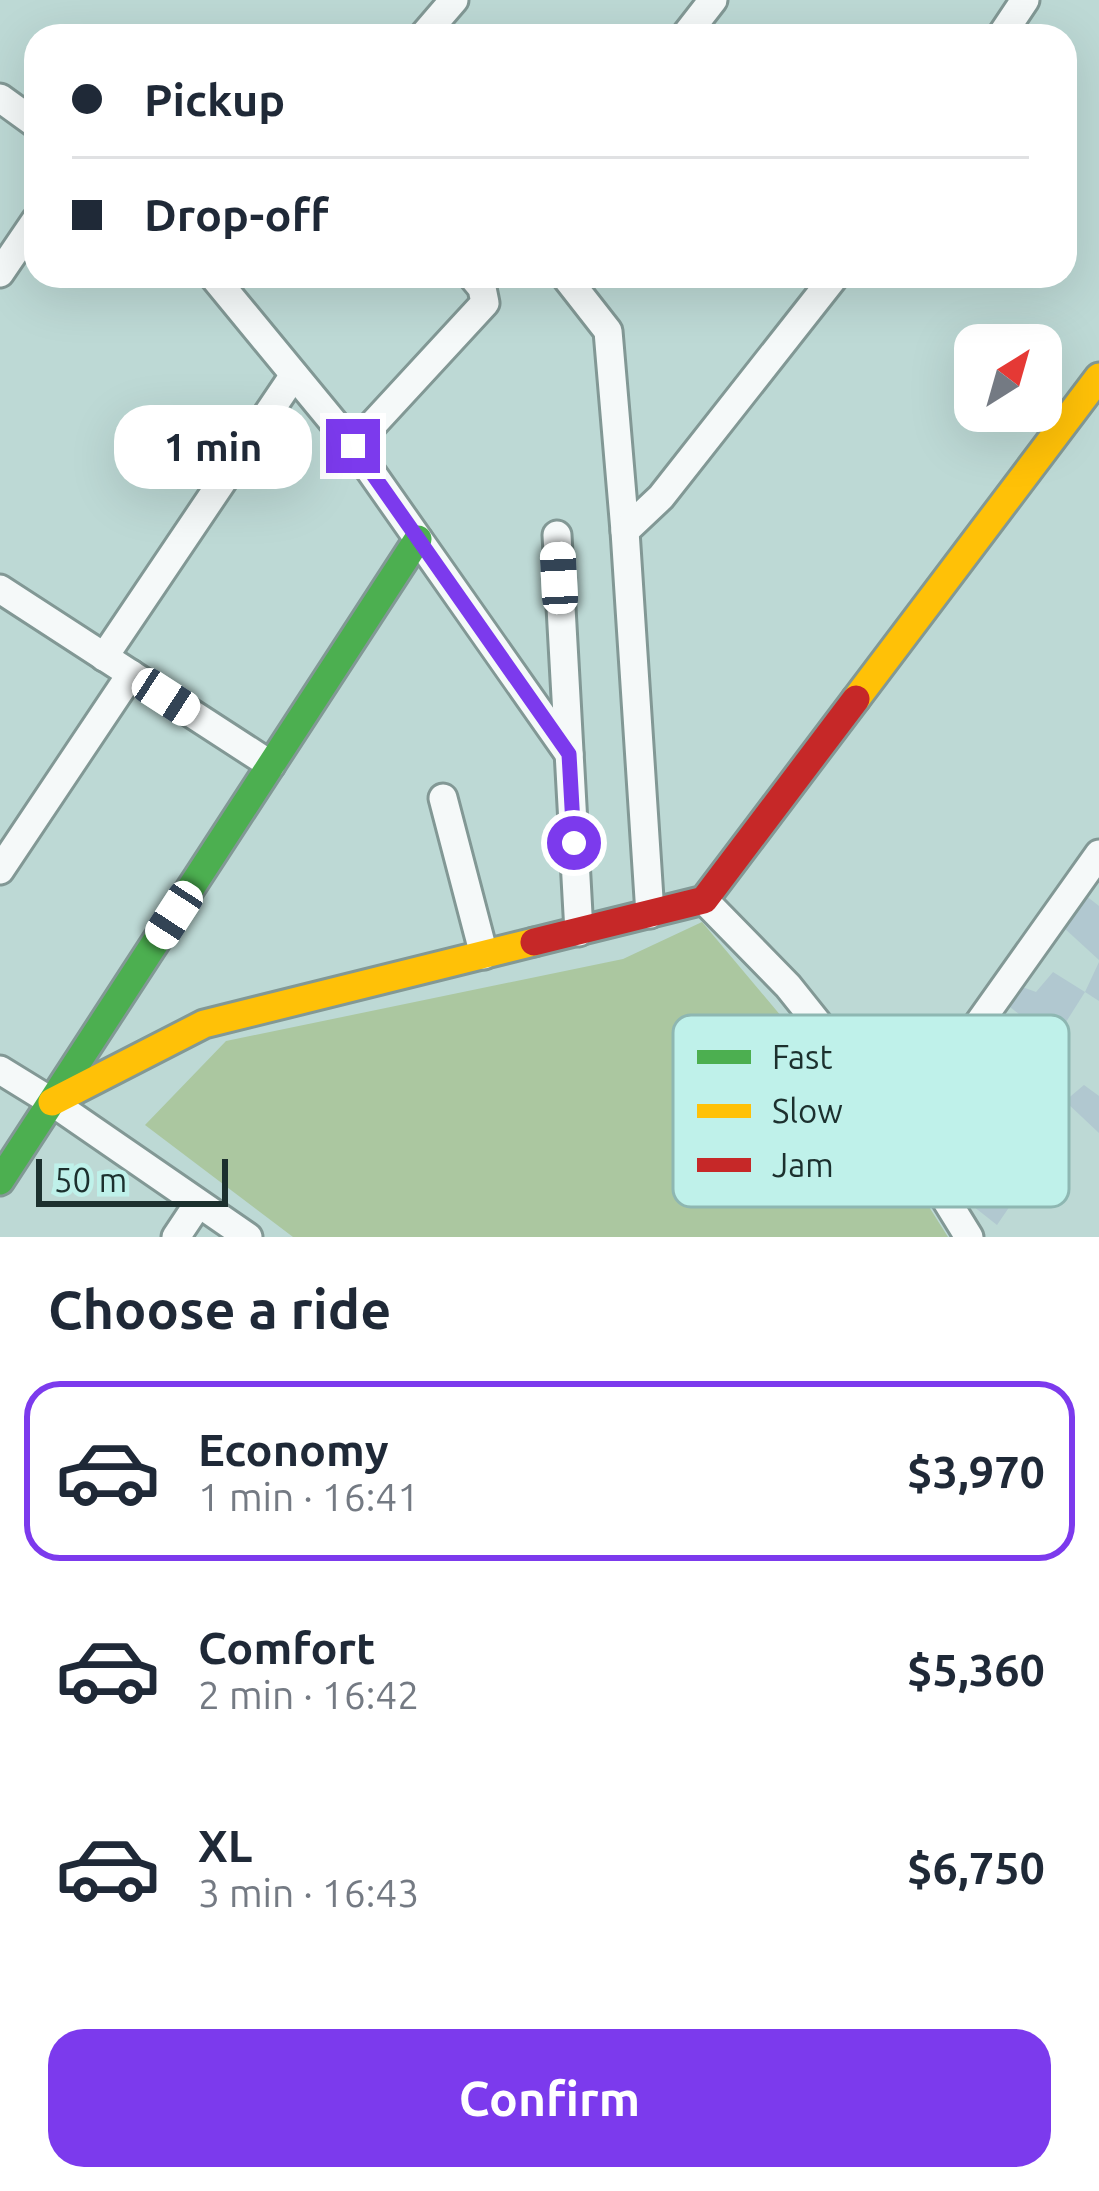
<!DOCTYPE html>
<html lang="en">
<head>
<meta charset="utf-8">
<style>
	:root { --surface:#fff; --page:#f6f6f7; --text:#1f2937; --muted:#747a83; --line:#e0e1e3; --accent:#7c3aed }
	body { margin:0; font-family:Ubuntu,sans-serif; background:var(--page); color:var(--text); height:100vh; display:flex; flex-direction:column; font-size:45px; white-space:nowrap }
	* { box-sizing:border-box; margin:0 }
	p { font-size:39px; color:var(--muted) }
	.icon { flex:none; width:66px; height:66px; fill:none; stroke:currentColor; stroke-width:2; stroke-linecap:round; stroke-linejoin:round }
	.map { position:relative; height:1237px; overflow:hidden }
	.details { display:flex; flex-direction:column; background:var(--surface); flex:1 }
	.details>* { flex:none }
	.guide { position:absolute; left:24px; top:24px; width:1053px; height:264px; border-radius:36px; box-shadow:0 12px 48px #0002; display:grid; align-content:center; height:264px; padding:0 48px; background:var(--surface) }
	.needle { width:78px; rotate:37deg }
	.tools { position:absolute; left:954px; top:324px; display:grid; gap:24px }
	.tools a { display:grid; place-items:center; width:108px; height:108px; border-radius:24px; background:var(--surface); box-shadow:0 12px 48px #0002; font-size:60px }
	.scale { position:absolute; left:36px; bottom:30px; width:192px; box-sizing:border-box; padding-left:12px; border:6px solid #1c302e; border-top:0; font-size:33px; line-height:42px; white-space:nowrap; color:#1c302e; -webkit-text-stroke:9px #bff1ea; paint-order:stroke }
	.end { position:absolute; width:54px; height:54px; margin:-27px; border:15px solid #7c3aed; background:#fff; box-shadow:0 0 0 6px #fff }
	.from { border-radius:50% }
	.bubble { position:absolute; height:84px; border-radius:36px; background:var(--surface); box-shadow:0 12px 48px #0002; font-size:39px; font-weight:700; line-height:84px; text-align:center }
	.car { position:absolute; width:36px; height:72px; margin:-36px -18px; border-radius:15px; box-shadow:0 0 9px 3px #0007; background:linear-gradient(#fff 24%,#345 0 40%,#fff 0 76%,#345 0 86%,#fff 0) }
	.guide b { display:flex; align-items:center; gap:42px; height:114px; font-size:45px }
	.guide b+b { border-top:3px solid var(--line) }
	.guide i { width:30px; height:30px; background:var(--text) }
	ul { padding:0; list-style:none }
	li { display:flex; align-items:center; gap:36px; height:180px; margin:0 24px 18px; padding:0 24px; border:6px solid transparent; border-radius:36px }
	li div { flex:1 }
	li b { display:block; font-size:45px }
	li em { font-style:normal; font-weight:700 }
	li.current { border-color:var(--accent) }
	li>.icon { width:108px; height:108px; stroke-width:1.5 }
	h2 { padding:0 48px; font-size:54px; line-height:144px }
	.button { display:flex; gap:24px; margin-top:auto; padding:24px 48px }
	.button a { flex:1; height:138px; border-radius:36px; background:var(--accent); color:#fff; font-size:48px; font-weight:700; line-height:138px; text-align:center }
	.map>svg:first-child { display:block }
	.green { fill:#abc7a0 }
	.building { fill:#b1c8d0 }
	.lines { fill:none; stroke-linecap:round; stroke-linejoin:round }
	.street-casing { stroke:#829895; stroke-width:33 }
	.fast-casing { stroke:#829895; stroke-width:33 }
	.slow-casing { stroke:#829895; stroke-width:33 }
	.jam-casing { stroke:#829895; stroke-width:33 }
	.street { stroke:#f5f9f9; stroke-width:27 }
	.fast { stroke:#4caf50; stroke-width:27 }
	.slow { stroke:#ffc107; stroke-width:27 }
	.jam { stroke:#c62828; stroke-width:27 }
	.route { stroke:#7c3aed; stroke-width:15 }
	.key { fill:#bff1ea; stroke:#8eb7b2; stroke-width:3 }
	.key-label { font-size:33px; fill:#1c302e }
</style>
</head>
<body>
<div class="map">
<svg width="1099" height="1237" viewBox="0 0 1099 1237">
	<rect width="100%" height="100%" fill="#bdd9d5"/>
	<path class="green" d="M 702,922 L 892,1148 L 948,1237 L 293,1237 L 145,1125 L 226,1041 L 623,959 Z"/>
	<g class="building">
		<path d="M 1085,895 L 1099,906 L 1099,960 L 1063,927 Z"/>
		<path d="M 1099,962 L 1099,1001 L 1085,992 Z"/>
		<path d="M 1053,972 L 1085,992 L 1054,1041 L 1006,1004 L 1017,985 L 1036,992 Z"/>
		<path d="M 1084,1085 L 1099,1096 L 1099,1133 L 1065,1101 Z"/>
		<path d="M 1033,1134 L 1046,1140 L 1040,1162 L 997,1225 L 964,1199 L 1006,1141 L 1023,1147 Z"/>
	</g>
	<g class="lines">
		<defs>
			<g id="street">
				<path d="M 423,36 L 454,0"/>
				<path d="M 685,36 L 713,0"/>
				<path d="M 1001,36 L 1025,0"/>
				<path d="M 0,98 L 36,124"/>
				<path d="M 0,273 L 36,220"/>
				<path d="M 213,276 L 353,446 L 569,754"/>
				<path d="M 565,276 L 608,331 L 625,531 L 650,914"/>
				<path d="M 353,446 L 485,303 L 482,288 L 472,276"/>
				<path d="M 625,531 L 661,497 L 835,276"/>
				<path d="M 557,535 L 579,932"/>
				<path d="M 0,589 L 271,765"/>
				<path d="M 104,657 L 294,375"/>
				<path d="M 443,798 L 484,955"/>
				<path d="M 0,870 L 131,674"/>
				<path d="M 704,900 L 788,986 L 903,1130 L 969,1237"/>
				<path d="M 0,1070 L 52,1102 L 248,1237"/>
				<path d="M 903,1130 L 1099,854"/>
				<path d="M 176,1237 L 198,1204"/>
			</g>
			<path id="fast" d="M 0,1181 L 418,539"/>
			<g id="slow">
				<path d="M 856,699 L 1099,377"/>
				<path d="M 52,1102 L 204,1024 L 534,942"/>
			</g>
			<path id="jam" d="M 534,942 L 704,900 L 856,699"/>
		</defs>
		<use href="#street" class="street-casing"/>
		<use href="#fast" class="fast-casing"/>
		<use href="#slow" class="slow-casing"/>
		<use href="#jam" class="jam-casing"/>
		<use href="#street" class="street"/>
		<use href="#fast" class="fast"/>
		<use href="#slow" class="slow"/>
		<use href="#jam" class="jam"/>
	</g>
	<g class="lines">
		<path class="route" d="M 353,446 L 569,754 L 574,843"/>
	</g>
	<rect x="673" y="1015" width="396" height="192" rx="18" class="key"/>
	<rect x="697" y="1050" width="54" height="14" fill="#4caf50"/>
	<rect x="697" y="1104" width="54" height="14" fill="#ffc107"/>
	<rect x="697" y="1158" width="54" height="14" fill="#c62828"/>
	<g class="key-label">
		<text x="772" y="1069">Fast</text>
		<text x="772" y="1123">Slow</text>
		<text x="772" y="1177">Jam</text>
	</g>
</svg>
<div class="tools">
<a><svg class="needle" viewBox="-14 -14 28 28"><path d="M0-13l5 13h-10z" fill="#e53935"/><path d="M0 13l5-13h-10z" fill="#747a83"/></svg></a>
</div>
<div class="scale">50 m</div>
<i class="end from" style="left:574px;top:843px"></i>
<i class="end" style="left:353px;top:446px"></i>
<div class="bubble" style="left:114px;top:405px;width:198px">1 min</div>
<i class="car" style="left:559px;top:578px;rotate:357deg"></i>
<i class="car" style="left:166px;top:697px;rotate:123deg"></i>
<i class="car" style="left:174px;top:915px;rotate:213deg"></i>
<div class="guide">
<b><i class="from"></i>Pickup</b>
<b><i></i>Drop-off</b>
</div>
</div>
<section class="details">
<h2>Choose a ride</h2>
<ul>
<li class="current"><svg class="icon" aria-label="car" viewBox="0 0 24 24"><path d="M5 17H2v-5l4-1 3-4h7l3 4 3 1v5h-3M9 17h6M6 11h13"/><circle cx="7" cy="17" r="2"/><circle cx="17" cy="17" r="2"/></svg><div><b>Economy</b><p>1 min · 16:41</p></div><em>$3,970</em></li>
<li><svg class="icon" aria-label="car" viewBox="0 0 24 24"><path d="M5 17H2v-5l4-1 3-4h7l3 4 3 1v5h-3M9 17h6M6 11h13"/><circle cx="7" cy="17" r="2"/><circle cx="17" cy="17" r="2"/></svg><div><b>Comfort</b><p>2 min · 16:42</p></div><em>$5,360</em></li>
<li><svg class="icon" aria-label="car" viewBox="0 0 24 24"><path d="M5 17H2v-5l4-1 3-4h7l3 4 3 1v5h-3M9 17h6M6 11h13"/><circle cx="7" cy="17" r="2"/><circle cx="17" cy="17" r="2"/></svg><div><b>XL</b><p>3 min · 16:43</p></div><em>$6,750</em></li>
</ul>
<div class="button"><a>Confirm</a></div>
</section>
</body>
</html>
